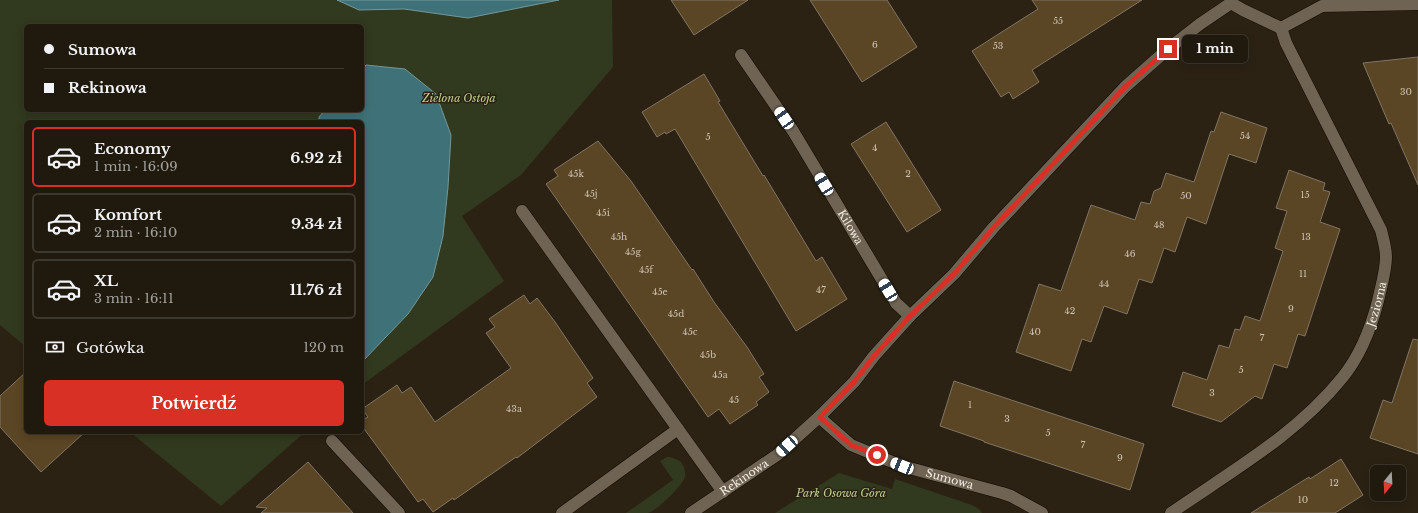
<!DOCTYPE html>
<html lang="pl">
<head>
<meta charset="utf-8">
<style>
	:root { --surface:#201a0e; --page:#2d271c; --text:#f1f3f6; --muted:#a2a19e; --line:#3d382e; --accent:#d93025 }
	body { margin:0; font-family:"Libre Baskerville",serif; background:var(--page); color:var(--text); height:100vh; display:flex; flex-direction:column; font-size:15px; white-space:nowrap }
	* { box-sizing:border-box; margin:0 }
	p { font-size:13px; color:var(--muted) }
	.icon { flex:none; width:22px; height:22px; fill:none; stroke:currentColor; stroke-width:2; stroke-linecap:round; stroke-linejoin:round }
	.map { position:relative; flex:1; overflow:hidden }
	.panel { position:absolute; left:24px; top:120px; width:340px; height:314px; display:flex; flex-direction:column; background:var(--surface); border-radius:6px; box-shadow:0 2px 10px #0003,0 0 0 1px var(--line) }
	.panel>* { flex:none }
	.banner { position:absolute; left:24px; top:24px; width:340px; height:88px; border-radius:6px; box-shadow:0 2px 10px #0003,0 0 0 1px var(--line); display:grid; align-content:center; height:88px; padding:0 20px; background:var(--surface) }
	.needle { width:26px; rotate:198deg }
	.controls { position:absolute; left:1370px; top:465px; display:grid; gap:8px }
	.controls a { display:grid; place-items:center; width:36px; height:36px; border-radius:6px; background:var(--surface); box-shadow:0 2px 10px #0003,0 0 0 1px var(--line); font-size:20px }
	.end { position:absolute; width:18px; height:18px; margin:-9px; border:5px solid #d93025; background:#fff; box-shadow:0 0 0 2px #fff }
	.from { border-radius:50% }
	.bubble { position:absolute; height:28px; border-radius:6px; background:var(--surface); box-shadow:0 2px 10px #0003,0 0 0 1px var(--line); font-size:13px; font-weight:800; line-height:28px; text-align:center }
	.car { position:absolute; width:12px; height:24px; margin:-12px -6px; border-radius:5px; box-shadow:0 0 3px 1px #0007; background:linear-gradient(#fff 24%,#345 0 40%,#fff 0 76%,#345 0 86%,#fff 0) }
	.banner b { display:flex; align-items:center; gap:14px; height:38px; font-size:15px }
	.banner b+b { border-top:1px solid var(--line) }
	.banner i { width:10px; height:10px; background:var(--text) }
	ul { padding:7px 0 0; list-style:none }
	li { display:flex; align-items:center; gap:12px; height:60px; margin:0 8px 6px; padding:0 12px; border:2px solid var(--line); border-radius:6px }
	li div { flex:1 }
	li b { display:block; font-size:15px }
	li em { font-style:normal; font-weight:800 }
	li.current { border-color:var(--accent) }
	li>.icon { width:36px; height:36px; stroke-width:1.5 }
	.pay { display:flex; align-items:center; gap:10px; height:44px; padding:0 20px; font-size:15px }
	.pay p { margin-inline-start:auto }
	.button { display:flex; gap:8px; margin-top:auto; padding:8px 20px }
	.button a { flex:1; height:46px; border-radius:6px; background:var(--accent); color:#fff; font-size:16px; font-weight:800; line-height:46px; text-align:center }
	.map>svg:first-child { display:block }
	.green { fill:#31391e; fill-rule:evenodd }
	.water { fill:#3f7278; stroke:#759798 }
	.building { fill:#5a4524; stroke:#817564 }
	.lines { fill:none; stroke-linecap:round; stroke-linejoin:round }
	.service-casing { stroke:#130b01; stroke-width:13 }
	.minor-casing { stroke:#130b01; stroke-width:13 }
	.service { stroke:#6f6454; stroke-width:12 }
	.minor { stroke:#6f6454; stroke-width:12 }
	.route { stroke:#d93025; stroke-width:5 }
	.labels { text-anchor:middle; stroke-width:3; stroke-linejoin:round; paint-order:stroke }
	.number-label { font-size:9px; fill:#cdc2b3 }
	.park-label { font-size:11px; font-style:italic; fill:#bbce90; stroke:#2b2213 }
	.street-label { font-size:11px; fill:#f3ece3; stroke:#2b2213 }
</style>
</head>
<body>
<div class="map">
<svg width="1418" height="513" viewBox="0 0 1418 513">
	<rect width="100%" height="100%" fill="#2b2213"/>
	<g class="green">
		<path d="M 0,0 L 612,0 L 613,67 L 521,175 L 462,216 L 504,281 L 362,385 L 362,122 L 26,122 L 26,347 L 0,325 ZM 26,26 L 362,26 L 362,110 L 26,110 Z"/>
		<path d="M 130,432 L 305,432 L 221,506 Z"/>
		<path d="M 667,457 C 672,457 677,459 681,462 C 684,466 686,472 685,477 C 682,486 657,511 648,513 C 641,513 632,513 626,513 L 673,480 L 660,461 Z"/>
		<path d="M 839,473 L 892,489 L 895,479 L 972,505 L 980,510 L 982,513 L 775,513 Z"/>
	</g>
	<g class="water">
		<path d="M 337,0 L 559,0 L 468,18 L 404,9 L 359,10 Z"/>
		<path d="M 366,65 L 405,69 L 436,94 L 451,135 L 448,187 L 443,236 L 433,277 L 408,314 L 362,362 L 362,122 L 319,122 L 319,117 L 325,110 L 362,110 L 362,69 Z"/>
	</g>
	<g class="building">
		<path d="M 671,0 L 748,0 L 694,35 Z"/>
		<path d="M 810,0 L 887,0 L 917,47 L 862,82 Z"/>
		<path d="M 1032,0 L 1142,0 L 1032,70 L 1039,82 L 1013,99 L 1009,92 L 1001,97 L 972,51 L 1038,9 Z"/>
		<path d="M 1418,57 L 1418,185 L 1391,123 L 1389,124 L 1363,63 Z"/>
		<path d="M 704,74 L 720,101 L 718,102 L 763,176 L 764,175 L 816,261 L 822,257 L 847,299 L 796,331 L 675,129 L 666,134 L 665,132 L 657,137 L 642,112 Z"/>
		<path d="M 1221,112 L 1267,128 L 1256,163 L 1229,154 L 1206,224 L 1187,217 L 1175,252 L 1164,248 L 1152,283 L 1139,279 L 1127,314 L 1104,306 L 1091,342 L 1082,339 L 1071,371 L 1016,352 L 1039,284 L 1061,291 L 1091,205 L 1135,220 L 1141,202 L 1150,204 L 1154,191 L 1161,188 L 1166,173 L 1194,182 L 1211,131 L 1214,132 Z"/>
		<path d="M 886,122 L 941,210 L 907,232 L 851,144 Z"/>
		<path d="M 598,141 L 631,181 L 692,270 L 693,269 L 714,302 L 747,347 L 764,374 L 759,377 L 769,392 L 756,402 L 758,405 L 730,424 L 719,409 L 708,417 L 546,184 L 558,176 L 554,170 Z"/>
		<path d="M 1289,170 L 1325,183 L 1323,190 L 1330,192 L 1320,222 L 1340,229 L 1305,336 L 1298,334 L 1287,368 L 1274,364 L 1262,399 L 1255,396 L 1221,422 L 1172,406 L 1183,372 L 1207,380 L 1219,345 L 1229,348 L 1235,329 L 1240,330 L 1245,316 L 1260,321 L 1283,251 L 1275,248 L 1287,211 L 1276,208 Z"/>
		<path d="M 524,295 L 530,304 L 537,298 L 555,322 L 593,378 L 587,383 L 597,397 L 517,458 L 516,457 L 454,500 L 453,498 L 433,512 L 423,499 L 418,502 L 362,426 L 362,420 L 368,417 L 362,409 L 397,385 L 402,393 L 411,387 L 435,422 L 511,368 L 486,333 L 495,327 L 489,319 Z"/>
		<path d="M 1413,339 L 1418,340 L 1418,454 L 1370,438 L 1383,400 L 1392,403 Z"/>
		<path d="M 26,372 L 26,432 L 85,432 L 41,472 L 0,427 L 0,396 Z"/>
		<path d="M 954,381 L 1144,444 L 1130,490 L 984,442 L 984,441 L 940,426 Z"/>
		<path d="M 1341,459 L 1363,495 L 1335,513 L 1251,513 L 1309,477 L 1310,479 Z"/>
		<path d="M 308,462 L 353,513 L 261,513 L 267,508 L 256,507 Z"/>
	</g>
	<g class="lines">
		<defs>
			<g id="service">
				<path d="M 522,211 L 723,492"/>
				<path d="M 332,441 L 399,513"/>
				<path d="M 562,513 L 678,429"/>
			</g>
			<g id="minor">
				<path d="M 1231,3 L 1243,10 L 1281,28 L 1322,6 L 1418,4"/>
				<path id="s1" d="M 741,55 L 793,131 L 896,303 L 910,316"/>
				<path id="s2" d="M 819,417 L 851,445 L 902,466 L 1002,493 L 1011,496 L 1042,513"/>
				<path id="s3" d="M 691,513 L 777,455 L 819,417 L 854,382 L 874,356 L 910,316 L 954,274 L 994,227 L 1125,87 L 1168,49 L 1200,24 L 1231,3"/>
				<path id="s4" d="M 1171,513 C 1230,472 1296,435 1342,378 C 1360,356 1371,328 1378,301 C 1381,287 1386,271 1386,257 C 1386,248 1383,238 1381,230 L 1286,43 L 1281,28"/>
			</g>
		</defs>
		<use href="#service" class="service-casing"/>
		<use href="#minor" class="minor-casing"/>
		<use href="#service" class="service"/>
		<use href="#minor" class="minor"/>
	</g>
	<g class="lines">
		<path class="route" d="M 877,455 L 851,445 L 820,417 L 854,382 L 874,356 L 910,316 L 954,274 L 994,227 L 1125,87 L 1168,49"/>
	</g>
	<g class="labels">
		<g class="number-label">
			<text x="1058" y="24">55</text>
			<text x="875" y="48">6</text>
			<text x="998" y="49">53</text>
			<text x="1406" y="95">30</text>
			<text x="1245" y="139">54</text>
			<text x="708" y="140">5</text>
			<text x="875" y="151">4</text>
			<text x="576" y="177">45k</text>
			<text x="908" y="177">2</text>
			<text x="591" y="197">45j</text>
			<text x="1305" y="198">15</text>
			<text x="1186" y="199">50</text>
			<text x="603" y="216">45i</text>
			<text x="1159" y="228">48</text>
			<text x="619" y="240">45h</text>
			<text x="1306" y="240">13</text>
			<text x="633" y="255">45g</text>
			<text x="1130" y="257">46</text>
			<text x="646" y="273">45f</text>
			<text x="1303" y="277">11</text>
			<text x="1104" y="287">44</text>
			<text x="821" y="293">47</text>
			<text x="660" y="295">45e</text>
			<text x="1291" y="312">9</text>
			<text x="1070" y="314">42</text>
			<text x="676" y="317">45d</text>
			<text x="690" y="335">45c</text>
			<text x="1035" y="335">40</text>
			<text x="1262" y="341">7</text>
			<text x="708" y="358">45b</text>
			<text x="1241" y="373">5</text>
			<text x="720" y="378">45a</text>
			<text x="1212" y="396">3</text>
			<text x="734" y="403">45</text>
			<text x="970" y="408">1</text>
			<text x="514" y="412">43a</text>
			<text x="1007" y="422">3</text>
			<text x="1048" y="436">5</text>
			<text x="1083" y="448">7</text>
			<text x="1120" y="461">9</text>
			<text x="1334" y="486">12</text>
			<text x="1303" y="503">10</text>
		</g>
		<g class="park-label">
			<text x="459" y="102">Zielona Ostoja</text>
			<text x="841" y="497">Park Osowa Góra</text>
		</g>
		<g class="street-label">
			<text dy="4" stroke="none"><textPath href="#s1" startOffset="204">Kilowa</textPath></text>
			<text dy="4" stroke="none"><textPath href="#s4" startOffset="301">Jeziorna</textPath></text>
			<text dy="4" stroke="none"><textPath href="#s3" startOffset="64">Rekinowa</textPath></text>
			<text dy="4" stroke="none"><textPath href="#s2" startOffset="147">Sumowa</textPath></text>
		</g>
	</g>
</svg>
<div class="controls">
<a><svg class="needle" viewBox="-14 -14 28 28"><path d="M0-13l5 13h-10z" fill="#e53935"/><path d="M0 13l5-13h-10z" fill="#a2a19e"/></svg></a>
</div>
<i class="end from" style="left:877px;top:455px"></i>
<i class="end" style="left:1168px;top:49px"></i>
<div class="bubble" style="left:1182px;top:35px;width:66px">1 min</div>
<i class="car" style="left:784px;top:118px;rotate:326deg"></i>
<i class="car" style="left:824px;top:184px;rotate:329deg"></i>
<i class="car" style="left:888px;top:290px;rotate:329deg"></i>
<i class="car" style="left:787px;top:446px;rotate:228deg"></i>
<i class="car" style="left:902px;top:466px;rotate:292deg"></i>
<div class="banner">
<b><i class="from"></i>Sumowa</b>
<b><i></i>Rekinowa</b>
</div>
<section class="panel">
<ul>
<li class="current"><svg class="icon" aria-label="car" viewBox="0 0 24 24"><path d="M5 17H2v-5l4-1 3-4h7l3 4 3 1v5h-3M9 17h6M6 11h13"/><circle cx="7" cy="17" r="2"/><circle cx="17" cy="17" r="2"/></svg><div><b>Economy</b><p>1 min · 16:09</p></div><em>6.92 zł</em></li>
<li><svg class="icon" aria-label="car" viewBox="0 0 24 24"><path d="M5 17H2v-5l4-1 3-4h7l3 4 3 1v5h-3M9 17h6M6 11h13"/><circle cx="7" cy="17" r="2"/><circle cx="17" cy="17" r="2"/></svg><div><b>Komfort</b><p>2 min · 16:10</p></div><em>9.34 zł</em></li>
<li><svg class="icon" aria-label="car" viewBox="0 0 24 24"><path d="M5 17H2v-5l4-1 3-4h7l3 4 3 1v5h-3M9 17h6M6 11h13"/><circle cx="7" cy="17" r="2"/><circle cx="17" cy="17" r="2"/></svg><div><b>XL</b><p>3 min · 16:11</p></div><em>11.76 zł</em></li>
</ul>
<div class="pay"><svg class="icon" aria-label="cash" viewBox="0 0 24 24"><path d="M3 7h18v10H3z"/><circle cx="12" cy="12" r="2"/></svg>Gotówka<p>120 m</p></div>
<div class="button"><a>Potwierdź</a></div>
</section>
</div>
</body>
</html>
